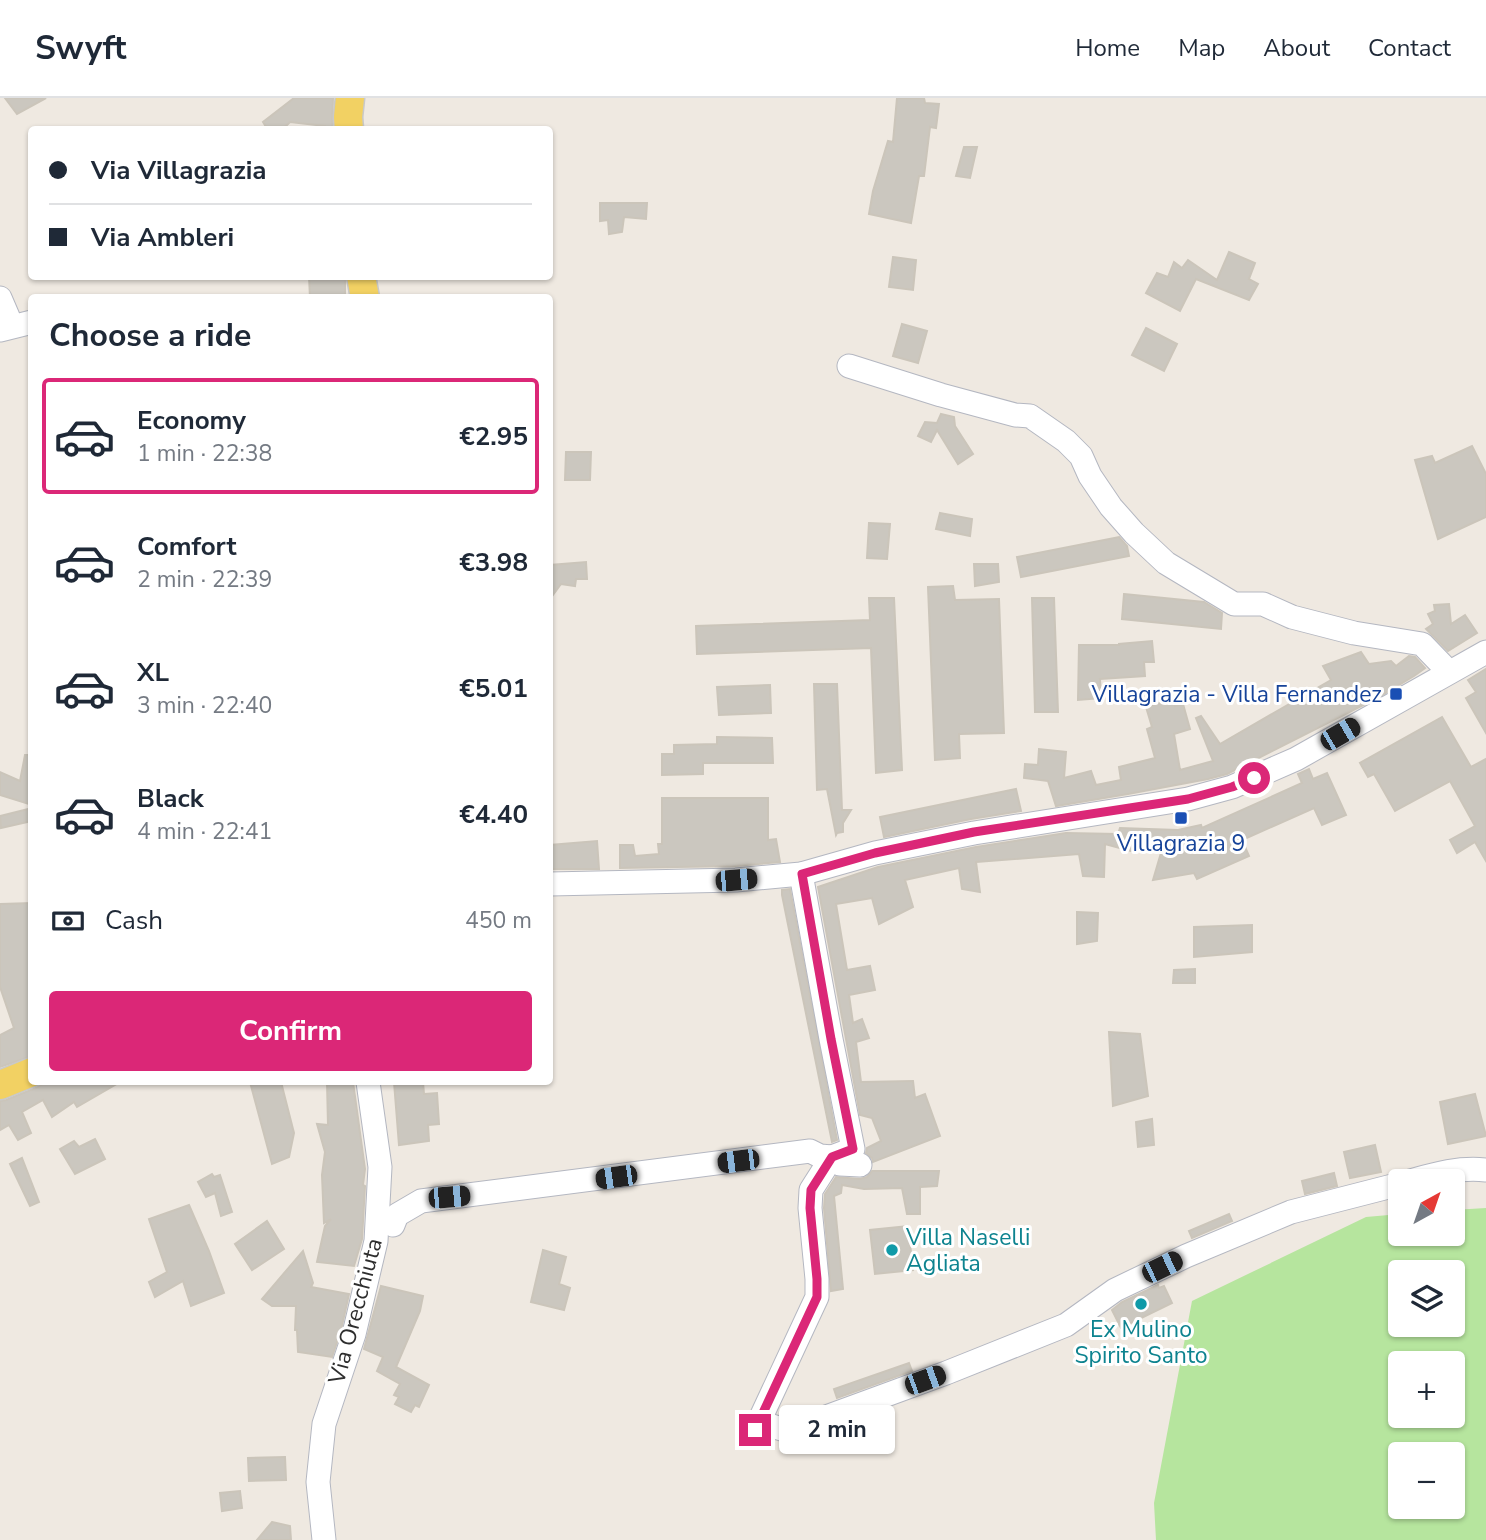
<!DOCTYPE html>
<html lang="en">
<head>
<meta charset="utf-8">
<style>
	:root { --surface:#fff; --page:#f6f6f7; --text:#1f2937; --muted:#747a83; --line:#e0e1e3; --accent:#db2777 }
	body { margin:0; font-family:"Nunito Sans",sans-serif; background:var(--page); color:var(--text); height:100vh; display:flex; flex-direction:column; font-size:26px; white-space:nowrap }
	* { box-sizing:border-box; margin:0 }
	p { font-size:23px; color:var(--muted) }
	.icon { flex:none; width:38px; height:38px; fill:none; stroke:currentColor; stroke-width:2; stroke-linecap:round; stroke-linejoin:round }
	.map { position:relative; flex:1; overflow:hidden }
	.side { position:absolute; left:28px; top:196px; width:525px; height:791px; display:flex; flex-direction:column; background:var(--surface); border-radius:7px; box-shadow:0 2px 5px #0004 }
	.side>* { flex:none }
	.hud { position:absolute; left:28px; top:28px; width:525px; height:154px; border-radius:7px; box-shadow:0 2px 5px #0004; display:grid; align-content:center; height:154px; padding:0 21px; background:var(--surface) }
	.needle { width:46px; rotate:40deg }
	.buttons { position:absolute; left:1388px; top:1071px; display:grid; gap:14px }
	.buttons a { display:grid; place-items:center; width:77px; height:77px; border-radius:7px; background:var(--surface); box-shadow:0 2px 5px #0004; font-size:35px }
	.end { position:absolute; width:32px; height:32px; margin:-16px; border:9px solid #db2777; background:#fff; box-shadow:0 0 0 4px #fff }
	.from { border-radius:50% }
	.bubble { position:absolute; height:49px; border-radius:7px; background:var(--surface); box-shadow:0 2px 5px #0004; font-size:23px; font-weight:700; line-height:49px; text-align:center }
	.car { position:absolute; width:21px; height:42px; margin:-21px -10px; border-radius:9px; box-shadow:0 0 5px 2px #0007; background:linear-gradient(#222 24%,#8ab4d8 0 40%,#222 0 76%,#8ab4d8 0 86%,#222 0) }
	.hud b { display:flex; align-items:center; gap:24px; height:66px; font-size:26px }
	.hud b+b { border-top:2px solid var(--line) }
	.hud i { width:18px; height:18px; background:var(--text) }
	ul { padding:0; list-style:none }
	li { display:flex; align-items:center; gap:21px; height:116px; margin:0 14px 10px; padding:0 7px; border:4px solid transparent; border-radius:7px }
	li div { flex:1 }
	li b { display:block; font-size:26px }
	li em { font-style:normal; font-weight:700 }
	li.on { border-color:var(--accent) }
	li>.icon { width:63px; height:63px; stroke-width:1.5 }
	h2 { padding:0 21px; font-size:32px; line-height:84px }
	.pay { display:flex; align-items:center; gap:18px; height:77px; padding:0 21px; font-size:26px }
	.pay p { margin-inline-start:auto }
	.primary-button { display:flex; gap:14px; margin-top:auto; padding:14px 21px }
	.primary-button a { flex:1; height:80px; border-radius:7px; background:var(--accent); color:#fff; font-size:28px; font-weight:700; line-height:80px; text-align:center }
	header { display:flex; align-items:center; gap:42px; box-sizing:border-box; height:98px; padding:0 35px; background:var(--surface); border-bottom:2px solid var(--line) }
	header strong { font-size:33px }
	nav { display:flex; gap:38px; margin-inline-start:auto; font-size:24px }
	.map>svg:first-child { display:block }
	.green { fill:#b6e59e; fill-rule:evenodd }
	.building { fill:#cbc7bf; stroke:#cbc5ba; stroke-width:2 }
	.lines { fill:none; stroke-linecap:round; stroke-linejoin:round }
	.minor-casing { stroke:#b4b7c1; stroke-width:25 }
	.major-casing { stroke:#c9c9c9; stroke-width:31 }
	.minor { stroke:#fff; stroke-width:23 }
	.major { stroke:#f2d163; stroke-width:28 }
	.route { stroke:#db2777; stroke-width:9 }
	.transit-dot { fill:#1a4fb4; stroke:#fff; stroke-width:2.5 }
	.culture-dot { fill:#0f9aa8; stroke:#fff; stroke-width:2.5 }
	.labels { text-anchor:middle; stroke-width:6; stroke-linejoin:round; paint-order:stroke }
	.transit-label { font-size:23px; fill:#164399; stroke:#fff; text-anchor:end }
	.culture-label { font-size:23px; fill:#0d838f; stroke:#fff; text-anchor:start }
	.street-label { font-size:23px; fill:#2e2e2e; stroke:#fff }
</style>
</head>
<body>
<header>
<strong>Swyft</strong>
<nav><a>Home</a><a>Map</a><a>About</a><a>Contact</a></nav>
</header>
<div class="map">
<svg width="1486" height="1442" viewBox="0 0 1486 1442">
	<rect width="100%" height="100%" fill="#efe9e1"/>
	<path class="green" d="M 1486,1110 L 1486,1442 L 1156,1442 L 1154,1405 L 1192,1203 L 1366,1119 L 1400,1116 L 1400,1136 L 1452,1136 L 1453,1112 ZM 1400,1174 L 1452,1174 L 1452,1227 L 1400,1227 ZM 1400,1265 L 1452,1265 L 1452,1318 L 1400,1318 ZM 1400,1356 L 1452,1356 L 1452,1409 L 1400,1409 Z"/>
	<g class="building">
		<path d="M 5,0 L 46,0 L 17,16 Z"/>
		<path d="M 294,0 L 333,0 L 332,32 L 325,32 L 325,28 L 290,24 L 282,32 L 268,32 L 263,24 Z"/>
		<path d="M 897,0 L 924,0 L 925,5 L 939,6 L 936,30 L 930,29 L 924,78 L 919,78 L 911,125 L 869,116 L 873,93 L 888,43 L 893,44 Z"/>
		<path d="M 964,49 L 977,49 L 970,80 L 956,78 Z"/>
		<path d="M 600,105 L 647,105 L 646,121 L 624,119 L 622,134 L 609,136 L 608,122 L 600,123 Z"/>
		<path d="M 1229,154 L 1255,165 L 1249,181 L 1258,186 L 1249,202 L 1196,181 L 1180,213 L 1146,195 L 1157,175 L 1168,179 L 1174,164 L 1182,170 L 1188,162 L 1217,182 Z"/>
		<path d="M 893,159 L 916,162 L 913,192 L 889,189 Z"/>
		<path d="M 309,178 L 345,178 L 345,200 L 310,200 Z"/>
		<path d="M 902,226 L 927,233 L 918,265 L 893,258 Z"/>
		<path d="M 1146,230 L 1177,246 L 1164,273 L 1132,257 Z"/>
		<path d="M 941,316 L 954,319 L 955,328 L 973,356 L 958,366 L 937,332 L 931,344 L 918,338 L 925,324 L 937,325 Z"/>
		<path d="M 1472,348 L 1486,376 L 1486,419 L 1438,441 L 1415,362 L 1432,358 L 1435,365 Z"/>
		<path d="M 566,354 L 591,354 L 590,382 L 565,382 Z"/>
		<path d="M 940,415 L 972,421 L 970,438 L 936,431 Z"/>
		<path d="M 869,425 L 890,426 L 887,461 L 867,460 Z"/>
		<path d="M 1119,439 L 1127,448 L 1129,458 L 1021,479 L 1017,459 Z"/>
		<path d="M 586,464 L 587,481 L 576,481 L 575,488 L 561,486 L 550,501 L 550,467 Z"/>
		<path d="M 974,466 L 998,466 L 999,484 L 975,488 Z"/>
		<path d="M 953,488 L 955,502 L 999,501 L 1004,635 L 959,636 L 960,660 L 935,662 L 928,489 Z"/>
		<path d="M 1124,496 L 1204,504 L 1222,515 L 1221,531 L 1122,521 Z"/>
		<path d="M 869,500 L 894,500 L 902,672 L 876,675 L 871,550 L 697,556 L 696,528 L 870,522 Z"/>
		<path d="M 1032,500 L 1054,500 L 1058,614 L 1035,614 Z"/>
		<path d="M 1449,506 L 1451,526 L 1465,517 L 1477,535 L 1448,553 L 1426,531 L 1433,526 L 1428,516 L 1435,513 L 1434,507 Z"/>
		<path d="M 1152,543 L 1154,564 L 1144,564 L 1145,578 L 1100,581 L 1101,600 L 1078,602 L 1079,547 L 1119,547 L 1119,546 Z"/>
		<path d="M 1361,554 L 1369,566 L 1391,563 L 1396,568 L 1409,558 L 1415,559 L 1425,570 L 1414,578 L 1377,600 L 1227,676 L 1208,681 L 1128,696 L 1056,708 L 1048,683 L 1024,680 L 1025,666 L 1038,667 L 1039,651 L 1066,654 L 1064,680 L 1091,673 L 1096,687 L 1121,682 L 1119,669 L 1155,660 L 1147,631 L 1152,629 L 1146,609 L 1173,601 L 1175,608 L 1183,606 L 1190,631 L 1174,636 L 1180,672 L 1213,663 L 1196,620 L 1201,618 L 1220,646 L 1331,582 L 1323,568 Z"/>
		<path d="M 1486,571 L 1486,635 L 1466,600 L 1476,594 L 1468,582 Z"/>
		<path d="M 814,586 L 837,586 L 842,712 L 851,712 L 843,725 L 843,734 L 837,735 L 836,737 L 827,691 L 817,692 Z"/>
		<path d="M 770,587 L 771,615 L 719,617 L 717,589 Z"/>
		<path d="M 1442,619 L 1471,669 L 1486,661 L 1486,763 L 1475,744 L 1457,755 L 1450,742 L 1475,728 L 1450,683 L 1395,713 L 1374,676 L 1368,679 L 1360,665 Z"/>
		<path d="M 717,639 L 772,640 L 773,665 L 703,665 L 703,676 L 662,677 L 662,656 L 674,656 L 674,647 L 717,646 Z"/>
		<path d="M 25,657 L 32,657 L 32,707 L 0,697 L 0,674 L 20,683 Z"/>
		<path d="M 1309,671 L 1313,681 L 1327,675 L 1346,717 L 1322,727 L 1314,710 L 1242,742 L 1249,758 L 1197,781 L 1194,775 L 1153,782 L 1163,748 L 1134,748 L 1131,753 L 1105,746 L 1104,779 L 1083,778 L 1079,756 L 976,764 L 980,794 L 962,791 L 959,770 L 905,782 L 913,809 L 879,826 L 872,800 L 836,806 L 847,872 L 870,868 L 875,892 L 849,897 L 853,925 L 862,921 L 869,940 L 856,944 L 861,984 L 913,983 L 915,1000 L 925,996 L 940,1038 L 873,1064 L 872,1060 L 866,1055 L 867,1050 L 881,1043 L 872,1020 L 860,1017 L 818,789 L 878,769 L 976,749 L 1066,735 L 1118,736 L 1120,730 L 1178,732 L 1201,727 L 1202,730 L 1302,685 L 1298,676 Z"/>
		<path d="M 1016,691 L 1021,713 L 971,721 L 884,739 L 880,719 Z"/>
		<path d="M 662,700 L 768,700 L 768,742 L 776,741 L 780,764 L 735,768 L 620,770 L 620,747 L 633,747 L 635,758 L 659,756 L 658,746 L 662,746 Z"/>
		<path d="M 32,710 L 32,723 L 1,730 L 0,718 Z"/>
		<path d="M 597,743 L 599,771 L 550,771 L 550,747 Z"/>
		<path d="M 790,791 L 837,1042 L 832,1044 L 782,797 L 782,792 Z"/>
		<path d="M 32,805 L 32,958 L 0,969 L 0,937 L 14,930 L 0,889 L 0,806 Z"/>
		<path d="M 1077,814 L 1098,815 L 1097,843 L 1077,846 Z"/>
		<path d="M 1252,827 L 1252,854 L 1194,859 L 1194,829 Z"/>
		<path d="M 1195,871 L 1195,885 L 1173,885 L 1174,872 Z"/>
		<path d="M 1109,934 L 1140,936 L 1148,998 L 1113,1008 Z"/>
		<path d="M 45,984 L 120,984 L 77,1009 L 74,1004 L 52,1019 L 43,1002 L 22,1014 L 31,1035 L 18,1042 L 9,1027 L 0,1032 L 0,1003 L 6,1002 L 38,989 Z"/>
		<path d="M 250,984 L 281,984 L 294,1035 L 289,1059 L 272,1066 Z"/>
		<path d="M 327,984 L 353,984 L 365,1071 L 363,1087 L 365,1088 L 362,1141 L 354,1168 L 317,1164 L 325,1128 L 331,1121 L 324,1125 L 322,1077 L 325,1054 L 317,1026 L 328,1027 Z"/>
		<path d="M 394,984 L 423,984 L 424,996 L 437,995 L 439,1026 L 428,1027 L 429,1043 L 399,1047 Z"/>
		<path d="M 1475,996 L 1486,1038 L 1448,1046 L 1440,1004 Z"/>
		<path d="M 1152,1021 L 1154,1047 L 1138,1049 L 1136,1024 Z"/>
		<path d="M 95,1041 L 105,1061 L 75,1076 L 60,1051 L 74,1043 L 79,1049 Z"/>
		<path d="M 1375,1047 L 1381,1074 L 1350,1080 L 1344,1054 Z"/>
		<path d="M 22,1060 L 39,1104 L 30,1108 L 10,1066 Z"/>
		<path d="M 872,1073 L 939,1073 L 937,1088 L 920,1089 L 920,1116 L 907,1116 L 902,1090 L 864,1091 L 842,1087 L 841,1095 L 834,1098 L 843,1191 L 831,1193 L 824,1110 L 825,1096 L 836,1079 L 860,1081 L 867,1079 Z"/>
		<path d="M 1334,1075 L 1337,1088 L 1305,1096 L 1302,1083 Z"/>
		<path d="M 212,1076 L 214,1079 L 220,1077 L 232,1114 L 221,1118 L 215,1095 L 206,1099 L 198,1084 Z"/>
		<path d="M 189,1107 L 209,1153 L 224,1195 L 191,1208 L 183,1183 L 155,1199 L 149,1184 L 167,1174 L 149,1121 Z"/>
		<path d="M 1229,1116 L 1232,1123 L 1192,1140 L 1189,1133 Z"/>
		<path d="M 267,1123 L 284,1151 L 252,1172 L 235,1146 Z"/>
		<path d="M 908,1128 L 913,1172 L 875,1176 L 870,1132 Z"/>
		<path d="M 543,1152 L 566,1159 L 559,1186 L 570,1190 L 564,1212 L 531,1204 Z"/>
		<path d="M 303,1153 L 313,1185 L 311,1189 L 349,1196 L 341,1232 L 332,1259 L 298,1254 L 297,1232 L 295,1232 L 296,1208 L 272,1208 L 262,1201 Z"/>
		<path d="M 1158,1187 L 1159,1190 L 1164,1188 L 1172,1205 L 1121,1230 L 1112,1212 L 1122,1204 Z"/>
		<path d="M 381,1188 L 423,1198 L 420,1213 L 396,1269 L 429,1287 L 419,1309 L 415,1307 L 411,1314 L 395,1306 L 399,1299 L 394,1297 L 400,1286 L 377,1273 L 383,1259 L 364,1251 Z"/>
		<path d="M 909,1265 L 912,1273 L 837,1300 L 834,1291 Z"/>
		<path d="M 285,1359 L 286,1382 L 249,1383 L 248,1360 Z"/>
		<path d="M 240,1393 L 242,1410 L 222,1413 L 220,1395 Z"/>
		<path d="M 272,1424 L 290,1428 L 291,1442 L 257,1442 Z"/>
	</g>
	<g class="lines">
		<defs>
			<g id="minor">
				<path d="M 0,200 L 12,228"/>
				<path d="M 0,232 L 32,224"/>
				<path d="M 849,268 L 941,297 L 1015,317 L 1030,318 L 1066,343 L 1081,358 L 1090,378 L 1111,409 L 1134,435 L 1166,465 L 1234,506 L 1263,506 L 1292,519 L 1354,535 L 1422,546 L 1449,574"/>
				<path d="M 550,786 L 736,782 L 801,776 L 875,755 L 974,735 L 1188,701 L 1232,689 L 1296,661 L 1486,554"/>
				<path d="M 1410,1083 C 1435,1076 1459,1069 1486,1072"/>
				<path d="M 393,1127 L 397,1117 L 421,1103 L 810,1053 L 820,1058 L 832,1059 L 840,1066 L 860,1067"/>
				<path d="M 759,1324 L 788,1333 L 946,1275 L 1066,1227 L 1115,1192 L 1186,1158 L 1291,1114 L 1400,1086"/>
				<path d="M 755,1332 L 817,1199 L 817,1181 L 810,1110 L 811,1092 L 832,1059 L 853,1051 L 831,941 L 801,776"/>
				<path d="M 324,1442 L 318,1384 L 324,1326 L 354,1236 L 376,1143 L 380,1069 L 368,984"/>
			</g>
			<g id="major">
				<path d="M 349,32 L 348,19 L 350,0"/>
				<path d="M 361,178 L 365,200"/>
				<path d="M 0,987 L 32,974"/>
			</g>
		</defs>
		<use href="#minor" class="minor-casing"/>
		<use href="#major" class="major-casing"/>
		<use href="#minor" class="minor"/>
		<use href="#major" class="major"/>
	</g>
	<g class="lines">
		<path class="route" d="M 755,1332 L 817,1199 L 817,1181 L 810,1110 L 811,1092 L 832,1059 L 853,1051 L 831,941 L 802,776 L 875,755 L 974,734 L 1188,701 L 1232,689 L 1254,680"/>
	</g>
	<g class="transit-dot">
		<rect x="1389" y="589" width="14" height="14" rx="3.5"/>
		<rect x="1174" y="713" width="14" height="14" rx="3.5"/>
	</g>
	<g class="culture-dot">
		<circle cx="892" cy="1152" r="7"/>
		<circle cx="1141" cy="1206" r="7"/>
	</g>
	<g class="labels">
		<g class="transit-label">
			<text x="1382" y="604">Villagrazia - Villa Fernandez</text>
			<text x="1181" y="753" text-anchor="middle">Villagrazia 9</text>
		</g>
		<g class="culture-label">
			<text x="906" y="1147">Villa Naselli<tspan x="906" dy="26">Agliata</tspan></text>
			<text x="1141" y="1239" text-anchor="middle">Ex Mulino<tspan x="1141" dy="26">Spirito Santo</tspan></text>
		</g>
		<g class="street-label">
			<text transform="translate(355 1213) rotate(-75)" y="8">Via Orecchiuta</text>
		</g>
	</g>
</svg>
<div class="buttons">
<a><svg class="needle" viewBox="-14 -14 28 28"><path d="M0-13l5 13h-10z" fill="#e53935"/><path d="M0 13l5-13h-10z" fill="#747a83"/></svg></a>
<a><svg class="icon" aria-label="layers" viewBox="0 0 24 24"><path d="M12 4l9 5-9 5-9-5zM3 14l9 5 9-5"/></svg></a>
<a>+</a>
<a>−</a>
</div>
<i class="end from" style="left:1254px;top:680px"></i>
<i class="end" style="left:755px;top:1332px"></i>
<div class="bubble" style="left:779px;top:1307px;width:116px">2 min</div>
<i class="car" style="left:1340px;top:636px;rotate:60deg"></i>
<i class="car" style="left:736px;top:782px;rotate:85deg"></i>
<i class="car" style="left:738px;top:1063px;rotate:263deg"></i>
<i class="car" style="left:616px;top:1079px;rotate:262deg"></i>
<i class="car" style="left:449px;top:1099px;rotate:85deg"></i>
<i class="car" style="left:1162px;top:1169px;rotate:64deg"></i>
<i class="car" style="left:925px;top:1282px;rotate:70deg"></i>
<div class="hud">
<b><i class="from"></i>Via Villagrazia</b>
<b><i></i>Via Ambleri</b>
</div>
<section class="side">
<h2>Choose a ride</h2>
<ul>
<li class="on"><svg class="icon" aria-label="car" viewBox="0 0 24 24"><path d="M5 17H2v-5l4-1 3-4h7l3 4 3 1v5h-3M9 17h6M6 11h13"/><circle cx="7" cy="17" r="2"/><circle cx="17" cy="17" r="2"/></svg><div><b>Economy</b><p>1 min · 22:38</p></div><em>€2.95</em></li>
<li><svg class="icon" aria-label="car" viewBox="0 0 24 24"><path d="M5 17H2v-5l4-1 3-4h7l3 4 3 1v5h-3M9 17h6M6 11h13"/><circle cx="7" cy="17" r="2"/><circle cx="17" cy="17" r="2"/></svg><div><b>Comfort</b><p>2 min · 22:39</p></div><em>€3.98</em></li>
<li><svg class="icon" aria-label="car" viewBox="0 0 24 24"><path d="M5 17H2v-5l4-1 3-4h7l3 4 3 1v5h-3M9 17h6M6 11h13"/><circle cx="7" cy="17" r="2"/><circle cx="17" cy="17" r="2"/></svg><div><b>XL</b><p>3 min · 22:40</p></div><em>€5.01</em></li>
<li><svg class="icon" aria-label="car" viewBox="0 0 24 24"><path d="M5 17H2v-5l4-1 3-4h7l3 4 3 1v5h-3M9 17h6M6 11h13"/><circle cx="7" cy="17" r="2"/><circle cx="17" cy="17" r="2"/></svg><div><b>Black</b><p>4 min · 22:41</p></div><em>€4.40</em></li>
</ul>
<div class="pay"><svg class="icon" aria-label="cash" viewBox="0 0 24 24"><path d="M3 7h18v10H3z"/><circle cx="12" cy="12" r="2"/></svg>Cash<p>450 m</p></div>
<div class="primary-button"><a>Confirm</a></div>
</section>
</div>
</body>
</html>
